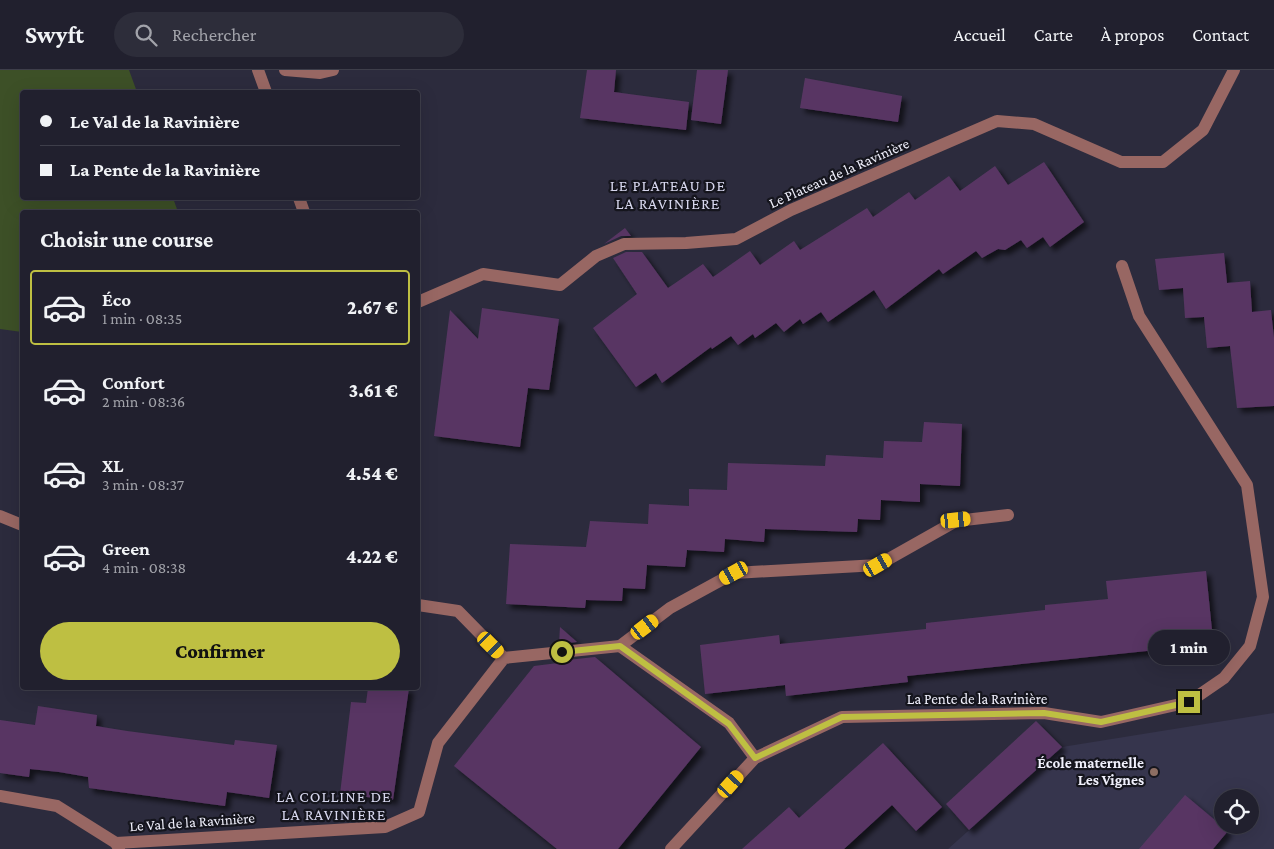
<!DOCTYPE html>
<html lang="fr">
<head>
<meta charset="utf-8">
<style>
	:root { --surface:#21202e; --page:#2d2d3a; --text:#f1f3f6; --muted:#a2a3aa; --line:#3e3e4a; --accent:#bebf42 }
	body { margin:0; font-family:"Crimson Pro",serif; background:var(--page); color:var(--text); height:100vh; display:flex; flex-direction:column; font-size:19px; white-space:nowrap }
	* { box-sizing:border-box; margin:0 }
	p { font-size:16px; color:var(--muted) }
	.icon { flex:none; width:28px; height:28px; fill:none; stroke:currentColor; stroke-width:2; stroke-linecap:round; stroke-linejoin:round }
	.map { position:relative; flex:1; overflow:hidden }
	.drawer { position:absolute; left:20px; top:140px; width:400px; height:480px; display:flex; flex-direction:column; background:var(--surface); border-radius:5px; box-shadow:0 5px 20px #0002,0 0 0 1px var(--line) }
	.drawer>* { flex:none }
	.banner { position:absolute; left:20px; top:20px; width:400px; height:110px; border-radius:5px; box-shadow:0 5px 20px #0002,0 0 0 1px var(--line); display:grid; align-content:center; height:110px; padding:0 20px; background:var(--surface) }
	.controls { position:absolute; left:1214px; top:719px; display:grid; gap:10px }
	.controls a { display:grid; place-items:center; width:45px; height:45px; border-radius:50%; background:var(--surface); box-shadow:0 5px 20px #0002,0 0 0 1px var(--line); font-size:25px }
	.end { position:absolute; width:22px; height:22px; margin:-11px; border:6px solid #bebf42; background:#111; box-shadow:0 0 0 2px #111 }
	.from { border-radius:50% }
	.bubble { position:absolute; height:35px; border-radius:18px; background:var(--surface); box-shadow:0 5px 20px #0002,0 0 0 1px var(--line); font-size:16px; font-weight:800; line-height:35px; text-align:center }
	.car { position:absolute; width:15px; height:30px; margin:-15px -8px; border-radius:6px; box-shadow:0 0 4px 1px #0007; background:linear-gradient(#f5c518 24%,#345 0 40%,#f5c518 0 76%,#345 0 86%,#f5c518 0) }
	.banner b { display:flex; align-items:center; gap:18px; height:48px; font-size:19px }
	.banner b+b { border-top:1px solid var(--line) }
	.banner i { width:12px; height:12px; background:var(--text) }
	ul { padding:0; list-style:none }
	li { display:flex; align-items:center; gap:15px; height:75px; margin:0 10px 8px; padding:0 10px; border:2px solid transparent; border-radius:5px }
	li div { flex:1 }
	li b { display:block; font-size:19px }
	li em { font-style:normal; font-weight:800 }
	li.selected { border-color:var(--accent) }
	li>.icon { width:45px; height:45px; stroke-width:1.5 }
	h2 { padding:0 20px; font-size:22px; line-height:60px }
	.primary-button { display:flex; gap:10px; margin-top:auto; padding:10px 20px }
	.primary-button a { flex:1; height:58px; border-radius:30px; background:var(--accent); color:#111; font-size:20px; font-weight:800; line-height:58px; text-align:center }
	header { display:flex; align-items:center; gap:30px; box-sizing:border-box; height:70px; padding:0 25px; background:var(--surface); border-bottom:1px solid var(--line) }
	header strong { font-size:24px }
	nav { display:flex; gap:28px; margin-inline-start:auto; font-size:18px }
	.search { width:350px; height:45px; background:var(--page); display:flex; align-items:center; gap:12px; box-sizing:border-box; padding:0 18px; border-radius:28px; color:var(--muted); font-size:19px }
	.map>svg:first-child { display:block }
	.built { fill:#36354d; fill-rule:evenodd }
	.green { fill:#3d5027 }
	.building { fill:#583663; filter:url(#shadow) }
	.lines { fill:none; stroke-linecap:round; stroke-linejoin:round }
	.minor { stroke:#986763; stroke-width:12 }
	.route { stroke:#bebf42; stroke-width:6 }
	.education-dot { fill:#8d6e63; stroke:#15151d; stroke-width:2 }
	.labels { text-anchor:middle; stroke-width:4.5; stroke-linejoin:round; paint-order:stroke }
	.street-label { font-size:15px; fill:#f0f0fc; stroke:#15151d }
	.poi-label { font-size:15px; font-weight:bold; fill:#f0f0fc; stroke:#15151d; text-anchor:end }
	.neighbourhood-label { font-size:16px; letter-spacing:1px; fill:#d7d7ee; stroke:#15151d }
</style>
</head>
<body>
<header>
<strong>Swyft</strong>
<div class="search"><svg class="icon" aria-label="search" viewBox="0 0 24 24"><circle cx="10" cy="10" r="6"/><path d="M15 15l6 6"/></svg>Rechercher</div>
<nav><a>Accueil</a><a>Carte</a><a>À propos</a><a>Contact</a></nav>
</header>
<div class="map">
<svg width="1274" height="779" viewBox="0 0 1274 779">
	<defs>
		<filter id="shadow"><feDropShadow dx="4.5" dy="4.5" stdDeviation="2.5" flood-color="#0009"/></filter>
	</defs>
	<rect width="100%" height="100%" fill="#2c2b3d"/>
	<path class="built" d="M 1274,643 L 1274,779 L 948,779 L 1062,677 ZM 1222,728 L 1250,728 L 1250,755 L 1222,755 Z"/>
	<path class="green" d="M 0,0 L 129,0 L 137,22 L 22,22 L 22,128 L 173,128 L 178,142 L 22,142 L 22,262 L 0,259 Z"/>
	<g class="building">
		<path d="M 587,0 L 616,0 L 614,22 L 689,32 L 686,60 L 580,48 Z"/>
		<path d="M 697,0 L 728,0 L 721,54 L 691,50 Z"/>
		<path d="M 805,8 L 902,26 L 898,52 L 800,38 Z"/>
		<path d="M 1044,92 L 1084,152 L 1050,177 L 1043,167 L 1027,178 L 1021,170 L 1005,180 L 998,179 L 982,188 L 976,181 L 943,204 L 939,199 L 886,239 L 874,220 L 828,252 L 821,242 L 803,254 L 800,249 L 784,262 L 776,253 L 755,268 L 753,264 L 738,275 L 731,266 L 712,279 L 711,277 L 662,313 L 656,303 L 636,317 L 593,258 L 637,224 L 613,188 L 626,182 L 642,182 L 668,218 L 703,194 L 713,207 L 750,181 L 760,195 L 794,171 L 800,180 L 867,138 L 873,147 L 909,122 L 915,130 L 949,106 L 960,121 L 995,96 L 1008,115 Z"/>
		<path d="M 625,158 L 631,166 L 621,166 L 604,174 Z"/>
		<path d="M 1224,183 L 1227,213 L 1250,211 L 1252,242 L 1271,240 L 1274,268 L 1274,336 L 1237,338 L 1230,276 L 1207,278 L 1204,247 L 1185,248 L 1183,218 L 1159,220 L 1155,189 Z"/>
		<path d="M 482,238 L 559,249 L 549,320 L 528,318 L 520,377 L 434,366 L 450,240 L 478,269 Z"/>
		<path d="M 924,352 L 962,354 L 960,416 L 920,414 L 920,432 L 881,430 L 880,450 L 858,449 L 857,462 L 765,459 L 764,472 L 725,469 L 724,482 L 687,480 L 685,497 L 647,495 L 645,519 L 623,518 L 622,531 L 586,530 L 585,538 L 506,534 L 510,474 L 586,477 L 590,451 L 648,454 L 649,434 L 689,436 L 689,419 L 727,420 L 728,393 L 825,396 L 826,385 L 883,388 L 884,371 L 922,372 Z"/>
		<path d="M 1206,501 L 1212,560 L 1174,564 L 1176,578 L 907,606 L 908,612 L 786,626 L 785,615 L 705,624 L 700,575 L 779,565 L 780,574 L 926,559 L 926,553 L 1045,540 L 1045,535 L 1108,529 L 1106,511 Z"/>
		<path d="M 560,557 L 577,572 L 559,574 Z"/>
		<path d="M 595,587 L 701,677 L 618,779 L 557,779 L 454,696 L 534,596 L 558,593 L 558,591 Z"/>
		<path d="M 368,618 L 409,618 L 393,730 L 340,724 L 351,632 L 366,633 Z"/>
		<path d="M 38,636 L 97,645 L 96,656 L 127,661 L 234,675 L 235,670 L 277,675 L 269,728 L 227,722 L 225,736 L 89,718 L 88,707 L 59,702 L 30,699 L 29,707 L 0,703 L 0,650 L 35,655 Z"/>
		<path d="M 1036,651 L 1062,677 L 969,760 L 946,734 Z"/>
		<path d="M 883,673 L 942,737 L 916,761 L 892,735 L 844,779 L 742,779 L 789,737 L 799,748 Z"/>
		<path d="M 1185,725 L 1228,761 L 1213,779 L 1139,779 Z"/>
	</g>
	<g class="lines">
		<g class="minor">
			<path d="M 258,0 L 266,22"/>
			<path d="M 285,0 L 320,3 L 333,0"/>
			<path d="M 299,128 L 304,142"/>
			<path d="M 418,232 L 483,204 L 560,215 L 596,186 L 624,174 L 686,173 L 736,169 L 791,140 L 997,51 L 1034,54 L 1121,92 L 1163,92 L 1203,60 L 1234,0"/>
			<path d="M 0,446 L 22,455"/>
			<path d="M 418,535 L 458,541 L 504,588"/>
			<path d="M 620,576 L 729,653 L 755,688"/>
			<path d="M 0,726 L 57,736 L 116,773"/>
			<path d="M 119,779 L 116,773 L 385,757 L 419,742 L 438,673 L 504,588 L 620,576 L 670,538 L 734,503 L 878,495 L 956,451 L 1008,445"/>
			<path d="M 671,779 L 755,688 L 842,647 L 1044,643 L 1101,652 L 1189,632 L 1224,608 L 1250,576 L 1263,527 L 1247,415 L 1139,246 L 1122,196"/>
		</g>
	</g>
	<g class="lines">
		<path class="route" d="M 562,582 L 620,576 L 729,654 L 755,688 L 842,647 L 1044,643 L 1101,652 L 1189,632"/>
	</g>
	<circle class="education-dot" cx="1154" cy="702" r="5"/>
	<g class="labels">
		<g class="street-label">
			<text transform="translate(839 103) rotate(-24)" y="5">Le Plateau de la Ravinière</text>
			<text x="977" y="634">La Pente de la Ravinière</text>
			<text transform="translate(192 752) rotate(-4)" y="5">Le Val de la Ravinière</text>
		</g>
		<g class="poi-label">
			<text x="1144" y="698">École maternelle<tspan x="1144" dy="17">Les Vignes</tspan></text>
		</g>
		<g class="neighbourhood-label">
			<text x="668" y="121">LE PLATEAU DE<tspan x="668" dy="18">LA RAVINIÈRE</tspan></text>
			<text x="334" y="732">LA COLLINE DE<tspan x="334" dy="18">LA RAVINIÈRE</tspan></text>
		</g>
	</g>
</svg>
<div class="controls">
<a><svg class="icon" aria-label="locate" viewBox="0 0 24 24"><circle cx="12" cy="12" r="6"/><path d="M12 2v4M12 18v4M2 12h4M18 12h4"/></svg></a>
</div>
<i class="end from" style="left:562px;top:582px"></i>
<i class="end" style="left:1189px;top:632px"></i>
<div class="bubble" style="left:1148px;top:560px;width:82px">1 min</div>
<i class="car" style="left:956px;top:450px;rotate:84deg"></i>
<i class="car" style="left:878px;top:495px;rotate:60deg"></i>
<i class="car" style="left:734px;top:503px;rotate:241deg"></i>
<i class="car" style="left:645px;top:557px;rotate:53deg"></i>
<i class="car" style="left:491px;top:575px;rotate:135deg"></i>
<i class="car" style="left:731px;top:714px;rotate:42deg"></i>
<div class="banner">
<b><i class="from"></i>Le Val de la Ravinière</b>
<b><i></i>La Pente de la Ravinière</b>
</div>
<section class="drawer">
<h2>Choisir une course</h2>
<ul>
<li class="selected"><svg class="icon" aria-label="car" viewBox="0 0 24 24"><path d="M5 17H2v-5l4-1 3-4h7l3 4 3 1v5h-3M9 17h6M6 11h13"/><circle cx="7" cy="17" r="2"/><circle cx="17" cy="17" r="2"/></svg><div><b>Éco</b><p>1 min · 08:35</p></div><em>2.67 €</em></li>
<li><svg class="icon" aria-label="car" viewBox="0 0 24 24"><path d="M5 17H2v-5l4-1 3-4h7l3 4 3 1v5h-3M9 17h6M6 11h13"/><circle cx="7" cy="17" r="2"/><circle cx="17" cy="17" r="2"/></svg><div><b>Confort</b><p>2 min · 08:36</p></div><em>3.61 €</em></li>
<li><svg class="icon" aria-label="car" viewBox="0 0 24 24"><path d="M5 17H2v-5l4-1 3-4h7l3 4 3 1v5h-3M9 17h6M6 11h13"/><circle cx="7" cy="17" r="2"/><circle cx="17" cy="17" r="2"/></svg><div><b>XL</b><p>3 min · 08:37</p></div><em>4.54 €</em></li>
<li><svg class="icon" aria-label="car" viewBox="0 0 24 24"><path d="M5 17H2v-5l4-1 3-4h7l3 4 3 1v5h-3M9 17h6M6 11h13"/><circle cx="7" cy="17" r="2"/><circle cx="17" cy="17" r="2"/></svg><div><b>Green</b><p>4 min · 08:38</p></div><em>4.22 €</em></li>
</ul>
<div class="primary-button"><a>Confirmer</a></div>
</section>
</div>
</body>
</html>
